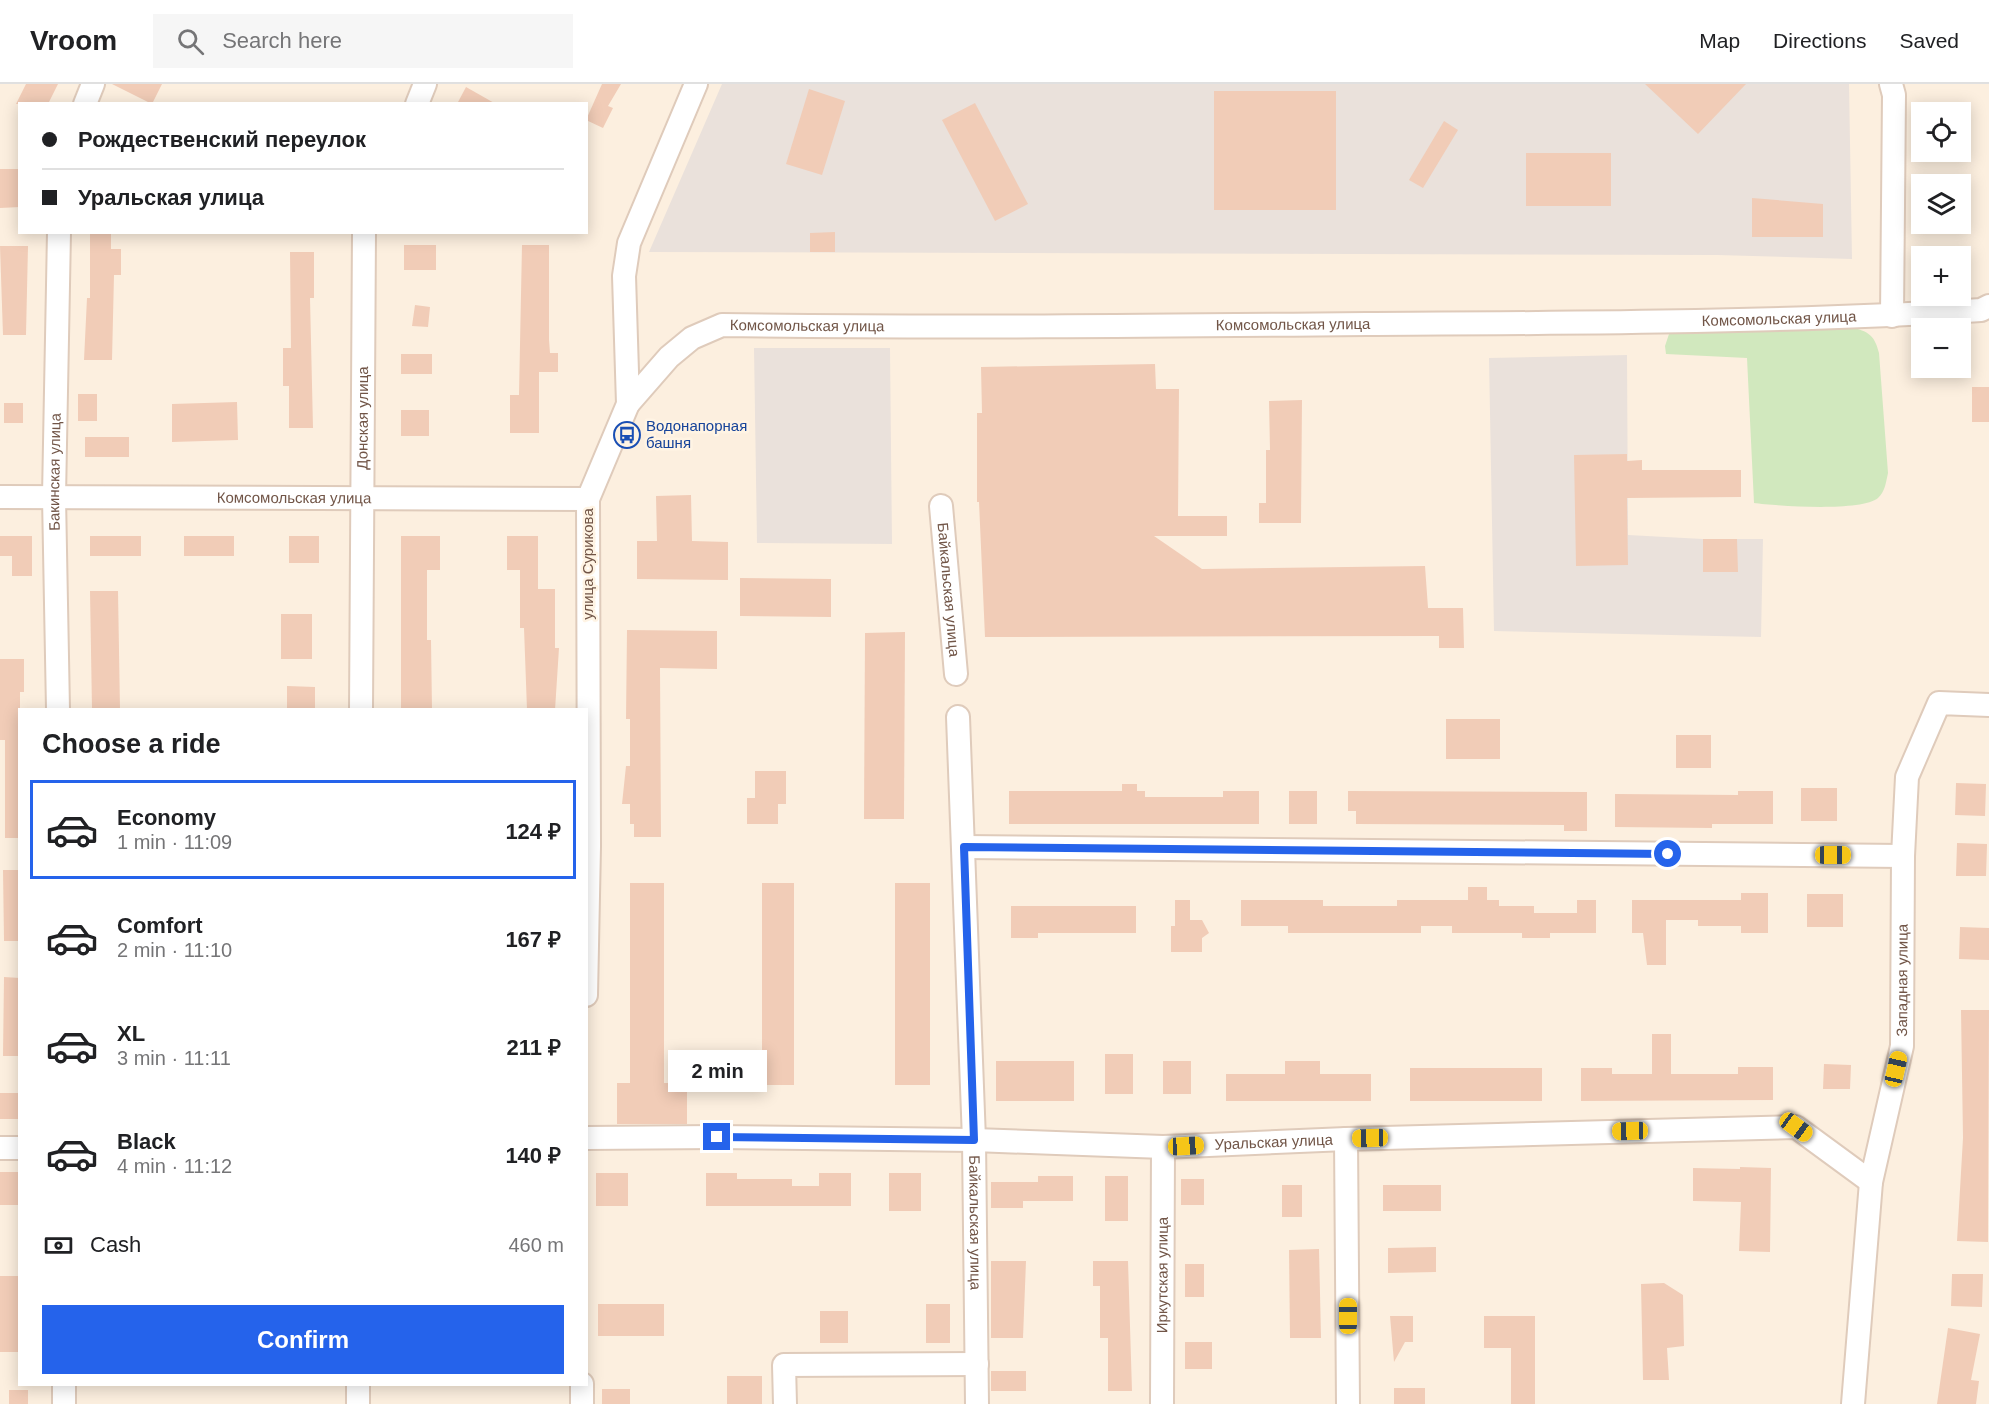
<!DOCTYPE html>
<html lang="en">
<head>
<meta charset="utf-8">
<style>
	:root { --surface:#fff; --page:#f6f6f6; --text:#202124; --muted:#757577; --line:#e0e0e0; --accent:#2563eb }
	body { margin:0; font-family:Helvetica,sans-serif; background:var(--page); color:var(--text); height:100vh; display:flex; flex-direction:column; font-size:22px; white-space:nowrap }
	* { box-sizing:border-box; margin:0 }
	p { font-size:20px; color:var(--muted) }
	.icon { flex:none; width:33px; height:33px; fill:none; stroke:currentColor; stroke-width:2; stroke-linecap:round; stroke-linejoin:round }
	.map { position:relative; flex:1; overflow:hidden }
	.sheet { position:absolute; left:18px; top:624px; width:570px; height:678px; display:flex; flex-direction:column; background:var(--surface); border-radius:0px; box-shadow:0 3px 15px #0003 }
	.sheet>* { flex:none }
	.banner { position:absolute; left:18px; top:18px; width:570px; height:132px; border-radius:0px; box-shadow:0 3px 15px #0003; display:grid; align-content:center; height:132px; padding:0 24px; background:var(--surface) }
	.controls { position:absolute; left:1911px; top:18px; display:grid; gap:12px }
	.controls a { display:grid; place-items:center; width:60px; height:60px; border-radius:0px; background:var(--surface); box-shadow:0 3px 15px #0003; font-size:30px }
	.end { position:absolute; width:27px; height:27px; margin:-14px; border:8px solid #2563eb; background:#fff; box-shadow:0 0 0 3px #fff }
	.from { border-radius:50% }
	.bubble { position:absolute; height:42px; border-radius:0px; background:var(--surface); box-shadow:0 3px 15px #0003; font-size:20px; font-weight:700; line-height:42px; text-align:center }
	.car { position:absolute; width:18px; height:36px; margin:-18px -9px; border-radius:8px; box-shadow:0 0 4px 2px #0007; background:linear-gradient(#f5c518 24%,#345 0 40%,#f5c518 0 76%,#345 0 86%,#f5c518 0) }
	.banner b { display:flex; align-items:center; gap:21px; height:57px; font-size:22px }
	.banner b+b { border-top:2px solid var(--line) }
	.banner i { width:15px; height:15px; background:var(--text) }
	ul { padding:0; list-style:none }
	li { display:flex; align-items:center; gap:18px; height:99px; margin:0 12px 9px; padding:0 12px; border:3px solid transparent; border-radius:0px }
	li div { flex:1 }
	li b { display:block; font-size:22px }
	li em { font-style:normal; font-weight:700 }
	li.current { border-color:var(--accent) }
	li>.icon { width:54px; height:54px; stroke-width:1.5 }
	h2 { padding:0 24px; font-size:27px; line-height:72px }
	.pay { display:flex; align-items:center; gap:15px; height:66px; padding:0 24px; font-size:22px }
	.pay p { margin-inline-start:auto }
	.button { display:flex; gap:12px; margin-top:auto; padding:12px 24px }
	.button a { flex:1; height:69px; border-radius:0px; background:var(--accent); color:#fff; font-size:24px; font-weight:700; line-height:69px; text-align:center }
	header { display:flex; align-items:center; gap:36px; box-sizing:border-box; height:84px; padding:0 30px; background:var(--surface); border-bottom:2px solid var(--line) }
	header strong { font-size:28px }
	nav { display:flex; gap:33px; margin-inline-start:auto; font-size:21px }
	.search { width:420px; height:54px; background:var(--page); display:flex; align-items:center; gap:15px; box-sizing:border-box; padding:0 21px; border-radius:0px; color:var(--muted); font-size:22px }
	.map>svg:first-child { display:block }
	.industrial { fill:#eae1db }
	.green { fill:#d1e8be }
	.building { fill:#f1ccb7 }
	.lines { fill:none; stroke-linecap:round; stroke-linejoin:round }
	.minor-casing { stroke:#dfcbbb; stroke-width:26 }
	.minor { stroke:#fff; stroke-width:22 }
	.route { stroke:#2563eb; stroke-width:8 }
	.labels { text-anchor:middle; stroke-width:5; stroke-linejoin:round; paint-order:stroke }
	.street-label { font-size:15px; fill:#715547; stroke:#fff4e4 }
	.transit-label { font-size:15px; fill:#164399; stroke:#fff4e4; text-anchor:start }
</style>
</head>
<body>
<header>
<strong>Vroom</strong>
<div class="search"><svg class="icon" aria-label="search" viewBox="0 0 24 24"><circle cx="10" cy="10" r="6"/><path d="M15 15l6 6"/></svg>Search here</div>
<nav><a>Map</a><a>Directions</a><a>Saved</a></nav>
</header>
<div class="map">
<svg width="1989" height="1320" viewBox="0 0 1989 1320">
	<rect width="100%" height="100%" fill="#fcefdf"/>
	<g class="industrial">
		<path d="M 722,0 L 1849,0 L 1852,175 L 1717,171 L 649,168 Z"/>
		<path d="M 754,264 L 890,264 L 892,460 L 757,459 Z"/>
		<path d="M 1627,271 L 1628,451 L 1703,455 L 1763,455 L 1761,553 L 1494,547 L 1489,274 Z"/>
	</g>
	<path class="green" d="M 1854,244 C 1870,248 1875,253 1879,269 L 1888,389 C 1886,398 1885,408 1878,414 C 1862,428 1777,422 1754,419 L 1747,274 L 1666,270 L 1665,262 L 1670,247 Z"/>
	<g class="building">
		<path d="M 26,0 L 58,0 L 48,20 L 16,20 Z"/>
		<path d="M 112,0 L 162,0 L 152,20 Z"/>
		<path d="M 602,0 L 621,0 L 608,22 L 613,24 L 603,44 L 586,36 Z"/>
		<path d="M 1645,0 L 1746,0 L 1698,50 Z"/>
		<path d="M 466,3 L 496,20 L 457,20 Z"/>
		<path d="M 809,5 L 845,17 L 822,91 L 786,80 Z"/>
		<rect x="1214" y="7" width="122" height="119"/>
		<path d="M 975,19 L 1028,120 L 995,137 L 942,36 Z"/>
		<path d="M 1444,37 L 1458,46 L 1423,104 L 1409,96 Z"/>
		<rect x="1526" y="69" width="85" height="53"/>
		<path d="M 0,85 L 20,85 L 20,123 L 0,124 Z"/>
		<path d="M 1752,114 L 1823,120 L 1823,153 L 1752,153 Z"/>
		<path d="M 90,148 L 111,148 L 111,165 L 121,165 L 121,191 L 114,191 L 112,276 L 84,276 L 87,214 L 90,214 Z"/>
		<path d="M 835,148 L 835,168 L 810,168 L 810,149 Z"/>
		<rect x="404" y="161" width="32" height="25"/>
		<path d="M 522,161 L 549,161 L 549,256 L 550,269 L 558,269 L 558,288 L 539,288 L 539,349 L 510,349 L 510,311 L 519,311 Z"/>
		<path d="M 0,162 L 28,162 L 26,251 L 3,251 Z"/>
		<path d="M 290,168 L 314,168 L 314,214 L 310,214 L 313,344 L 289,344 L 289,302 L 283,302 L 283,264 L 291,264 Z"/>
		<path d="M 415,221 L 430,223 L 428,243 L 412,242 Z"/>
		<rect x="401" y="270" width="31" height="20"/>
		<path d="M 1155,280 L 1156,305 L 1179,305 L 1178,432 L 1227,432 L 1227,452 L 1154,452 L 1202,485 L 1425,482 L 1428,524 L 1463,524 L 1464,564 L 1439,564 L 1439,552 L 985,553 L 979,418 L 977,418 L 977,329 L 982,329 L 981,283 Z"/>
		<rect x="1972" y="303" width="17" height="35"/>
		<rect x="78" y="310" width="19" height="27"/>
		<path d="M 1302,316 L 1301,439 L 1259,439 L 1259,419 L 1266,419 L 1266,366 L 1270,366 L 1269,317 Z"/>
		<path d="M 237,318 L 238,356 L 172,358 L 172,320 Z"/>
		<rect x="4" y="319" width="19" height="20"/>
		<rect x="401" y="326" width="28" height="26"/>
		<rect x="85" y="353" width="44" height="20"/>
		<path d="M 1627,370 L 1627,377 L 1642,376 L 1642,386 L 1741,386 L 1741,413 L 1627,414 L 1628,481 L 1576,482 L 1574,371 Z"/>
		<path d="M 691,411 L 692,457 L 728,458 L 728,496 L 637,495 L 637,457 L 657,457 L 656,412 Z"/>
		<path d="M 0,452 L 32,452 L 32,492 L 12,492 L 12,472 L 0,472 Z"/>
		<rect x="90" y="452" width="51" height="20"/>
		<rect x="184" y="452" width="50" height="20"/>
		<rect x="289" y="452" width="30" height="27"/>
		<path d="M 401,452 L 440,452 L 440,486 L 427,486 L 427,556 L 431,556 L 432,626 L 401,626 Z"/>
		<path d="M 507,452 L 538,452 L 538,505 L 555,505 L 555,564 L 559,564 L 555,626 L 527,626 L 524,544 L 520,544 L 520,486 L 507,486 Z"/>
		<path d="M 1703,455 L 1737,455 L 1738,488 L 1703,488 Z"/>
		<path d="M 740,494 L 831,495 L 831,533 L 740,532 Z"/>
		<path d="M 90,507 L 118,507 L 120,626 L 92,626 Z"/>
		<rect x="281" y="530" width="31" height="45"/>
		<path d="M 627,546 L 717,547 L 717,585 L 660,584 L 661,753 L 634,753 L 634,740 L 630,740 L 630,720 L 622,720 L 626,682 L 630,682 L 630,635 L 626,635 Z"/>
		<path d="M 905,548 L 904,735 L 864,735 L 865,549 Z"/>
		<path d="M 0,575 L 24,575 L 24,608 L 20,608 L 20,754 L 5,754 L 5,656 L 0,656 Z"/>
		<path d="M 287,602 L 315,603 L 315,626 L 287,626 Z"/>
		<rect x="1446" y="635" width="54" height="40"/>
		<rect x="1676" y="651" width="35" height="33"/>
		<path d="M 755,687 L 786,687 L 786,720 L 778,720 L 778,740 L 747,740 L 747,714 L 755,714 Z"/>
		<path d="M 1956,699 L 1986,700 L 1985,732 L 1955,731 Z"/>
		<path d="M 1122,700 L 1137,700 L 1137,707 L 1145,707 L 1145,713 L 1223,713 L 1223,707 L 1259,707 L 1259,740 L 1009,740 L 1009,707 L 1122,707 Z"/>
		<rect x="1801" y="704" width="36" height="33"/>
		<rect x="1289" y="707" width="28" height="33"/>
		<path d="M 1348,707 L 1587,708 L 1587,747 L 1564,747 L 1564,741 L 1356,740 L 1356,727 L 1348,727 Z"/>
		<path d="M 1738,707 L 1773,707 L 1773,740 L 1712,740 L 1712,744 L 1615,743 L 1615,710 L 1738,711 Z"/>
		<path d="M 1957,759 L 1987,760 L 1986,792 L 1956,792 Z"/>
		<path d="M 3,786 L 20,786 L 20,857 L 4,857 Z"/>
		<path d="M 630,799 L 664,799 L 664,999 L 687,999 L 687,1040 L 617,1040 L 617,999 L 630,999 Z"/>
		<rect x="762" y="799" width="32" height="202"/>
		<rect x="895" y="799" width="35" height="202"/>
		<path d="M 1468,803 L 1487,803 L 1487,816 L 1499,816 L 1499,822 L 1534,822 L 1534,829 L 1577,829 L 1577,816 L 1596,816 L 1596,849 L 1550,849 L 1550,854 L 1522,854 L 1522,849 L 1452,849 L 1452,842 L 1421,842 L 1421,849 L 1288,849 L 1288,842 L 1241,842 L 1241,816 L 1323,816 L 1323,822 L 1397,822 L 1397,816 L 1468,816 Z"/>
		<path d="M 1741,809 L 1768,809 L 1768,849 L 1741,849 L 1741,842 L 1698,842 L 1698,836 L 1666,836 L 1666,881 L 1647,881 L 1643,849 L 1632,849 L 1632,816 L 1741,816 Z"/>
		<rect x="1807" y="810" width="36" height="33"/>
		<path d="M 1175,816 L 1190,816 L 1190,836 L 1202,836 L 1209,849 L 1202,854 L 1202,868 L 1171,868 L 1171,842 L 1175,842 Z"/>
		<path d="M 1011,822 L 1136,822 L 1136,849 L 1038,849 L 1038,854 L 1011,854 Z"/>
		<path d="M 1960,843 L 1989,844 L 1989,876 L 1959,875 Z"/>
		<path d="M 4,893 L 20,894 L 20,972 L 3,972 Z"/>
		<path d="M 1961,926 L 1989,926 L 1988,1158 L 1957,1157 L 1963,1054 Z"/>
		<path d="M 1652,950 L 1671,950 L 1671,990 L 1738,990 L 1738,983 L 1773,983 L 1773,1016 L 1581,1017 L 1581,984 L 1612,984 L 1612,990 L 1652,990 Z"/>
		<rect x="1105" y="970" width="28" height="40"/>
		<rect x="996" y="977" width="78" height="40"/>
		<rect x="1163" y="977" width="28" height="33"/>
		<path d="M 1285,977 L 1320,977 L 1320,990 L 1371,990 L 1371,1017 L 1226,1017 L 1226,990 L 1285,990 Z"/>
		<path d="M 1824,980 L 1851,981 L 1850,1005 L 1823,1005 Z"/>
		<rect x="1410" y="984" width="132" height="33"/>
		<rect x="0" y="1009" width="20" height="26"/>
		<path d="M 1740,1083 L 1771,1084 L 1770,1168 L 1739,1167 L 1741,1118 L 1693,1117 L 1693,1084 L 1740,1085 Z"/>
		<rect x="0" y="1088" width="20" height="33"/>
		<rect x="596" y="1089" width="32" height="33"/>
		<path d="M 706,1089 L 737,1089 L 737,1095 L 792,1095 L 792,1102 L 819,1102 L 819,1089 L 851,1089 L 851,1122 L 706,1122 Z"/>
		<rect x="889" y="1089" width="32" height="38"/>
		<path d="M 1038,1092 L 1073,1092 L 1073,1117 L 1023,1117 L 1023,1124 L 991,1124 L 991,1098 L 1038,1098 Z"/>
		<rect x="1105" y="1092" width="23" height="45"/>
		<rect x="1181" y="1095" width="23" height="26"/>
		<rect x="1282" y="1101" width="20" height="32"/>
		<rect x="1383" y="1101" width="58" height="26"/>
		<path d="M 1436,1163 L 1436,1188 L 1388,1189 L 1388,1164 Z"/>
		<path d="M 1319,1165 L 1321,1254 L 1290,1254 L 1289,1166 Z"/>
		<path d="M 991,1177 L 1026,1177 L 1023,1254 L 991,1254 Z"/>
		<path d="M 1093,1177 L 1128,1177 L 1132,1307 L 1108,1307 L 1108,1254 L 1100,1254 L 1100,1202 L 1093,1202 Z"/>
		<rect x="1185" y="1180" width="19" height="33"/>
		<path d="M 1952,1190 L 1983,1190 L 1982,1223 L 1951,1222 Z"/>
		<rect x="0" y="1192" width="20" height="76"/>
		<path d="M 1664,1199 L 1683,1211 L 1684,1262 L 1667,1264 L 1669,1296 L 1643,1296 L 1641,1200 Z"/>
		<rect x="598" y="1220" width="66" height="32"/>
		<rect x="926" y="1220" width="24" height="39"/>
		<rect x="820" y="1227" width="28" height="32"/>
		<path d="M 1390,1232 L 1413,1232 L 1413,1258 L 1405,1258 L 1394,1278 Z"/>
		<path d="M 1484,1232 L 1535,1232 L 1535,1320 L 1511,1320 L 1511,1264 L 1484,1264 Z"/>
		<path d="M 1948,1244 L 1980,1250 L 1971,1296 L 1979,1297 L 1976,1320 L 1937,1320 Z"/>
		<rect x="1185" y="1258" width="27" height="27"/>
		<rect x="991" y="1287" width="35" height="20"/>
		<rect x="727" y="1292" width="35" height="28"/>
		<rect x="1394" y="1304" width="31" height="16"/>
		<rect x="602" y="1305" width="28" height="15"/>
		<rect x="9" y="1306" width="19" height="14"/>
	</g>
	<g class="lines">
		<defs>
			<g id="minor">
				<path d="M 1891,0 L 1894,11 L 1892,232"/>
				<path d="M 85,20 L 93,0"/>
				<path d="M 417,20 L 425,0"/>
				<path id="s1" d="M 628,320 L 669,273 L 692,254 L 722,241 C 937,244 1152,242 1367,240 C 1572,239 1776,239 1981,226 L 1989,222"/>
				<path id="s2" d="M 0,413 L 588,415"/>
				<path id="s3" d="M 941,422 L 956,590"/>
				<path id="s4" d="M 58,626 L 54,413 L 59,148"/>
				<path id="s5" d="M 361,626 L 364,148"/>
				<path id="s6" d="M 958,633 L 974,1056 L 977,1320"/>
				<path d="M 964,763 L 1903,772"/>
				<path d="M 586,911 L 589,762 L 588,415 L 628,320 L 624,192 L 629,159 L 696,0"/>
				<path id="s7" d="M 586,1054 L 717,1053 L 974,1056 L 1163,1063 L 1346,1055 L 1796,1043 L 1871,1098"/>
				<path d="M 1346,1055 L 1348,1320"/>
				<path d="M 0,1064 L 20,1064"/>
				<path d="M 64,1320 L 64,1300"/>
				<path d="M 358,1320 L 358,1300"/>
				<path d="M 582,1320 L 582,1300"/>
				<path d="M 785,1320 L 784,1281 L 977,1280"/>
				<path id="s8" d="M 1162,1320 L 1163,1063"/>
				<path id="s9" d="M 1853,1320 L 1871,1098 L 1902,962 L 1903,772 L 1907,693 L 1939,619 L 1989,621"/>
			</g>
		</defs>
		<use href="#minor" class="minor-casing"/>
		<use href="#minor" class="minor"/>
	</g>
	<g class="lines">
		<path class="route" d="M 717,1053 L 974,1056 L 964,763 L 1668,770"/>
	</g>
	<defs>
		<symbol id="bus-ring" viewBox="-11 -11 22 22"><circle r="9.5" fill="#fff4e4" stroke="#1a4fb4" stroke-width="1.5"/><path d="M-5-6H5V4H4V6H2V4H-2V6H-4V4H-5ZM-3.5-4V0h7V-4ZM-3.5 1.2v1.5H-2V1.2ZM2 1.2v1.5H3.5V1.2Z" fill="#1a4fb4"/></symbol>
	</defs>
	<g fill-rule="evenodd">
		<use href="#bus-ring" x="612" y="336" width="30" height="30"/>
	</g>
	<g class="labels">
		<g class="street-label">
			<text dy="5" stroke="none"><textPath href="#s1" startOffset="1182">Комсомольская улица</textPath></text>
			<text dy="5" stroke="none"><textPath href="#s1" startOffset="696">Комсомольская улица</textPath></text>
			<text dy="5" stroke="none"><textPath href="#s1" startOffset="210">Комсомольская улица</textPath></text>
			<text dy="5" stroke="none"><textPath href="#s5" startOffset="292">Донская улица</textPath></text>
			<text dy="5" stroke="none"><textPath href="#s4" startOffset="238">Бакинская улица</textPath></text>
			<text dy="5" stroke="none"><textPath href="#s2" startOffset="294">Комсомольская улица</textPath></text>
			<text transform="translate(588 480) rotate(-90)" y="5">улица Сурикова</text>
			<text dy="5" stroke="none"><textPath href="#s3" startOffset="84">Байкальская улица</textPath></text>
			<text dy="5" stroke="none"><textPath href="#s9" startOffset="428">Западная улица</textPath></text>
			<text dy="5" stroke="none"><textPath href="#s7" startOffset="688">Уральская улица</textPath></text>
			<text dy="5" stroke="none"><textPath href="#s6" startOffset="506">Байкальская улица</textPath></text>
			<text dy="5" stroke="none"><textPath href="#s8" startOffset="129">Иркутская улица</textPath></text>
		</g>
		<g class="transit-label">
			<text x="646" y="347">Водонапорная<tspan x="646" dy="17">башня</tspan></text>
		</g>
	</g>
</svg>
<div class="controls">
<a><svg class="icon" aria-label="locate" viewBox="0 0 24 24"><circle cx="12" cy="12" r="6"/><path d="M12 2v4M12 18v4M2 12h4M18 12h4"/></svg></a>
<a><svg class="icon" aria-label="layers" viewBox="0 0 24 24"><path d="M12 4l9 5-9 5-9-5zM3 14l9 5 9-5"/></svg></a>
<a>+</a>
<a>−</a>
</div>
<i class="end from" style="left:1668px;top:770px"></i>
<i class="end" style="left:717px;top:1053px"></i>
<div class="bubble" style="left:668px;top:966px;width:99px">2 min</div>
<i class="car" style="left:1833px;top:771px;rotate:90deg"></i>
<i class="car" style="left:1896px;top:985px;rotate:13deg"></i>
<i class="car" style="left:1796px;top:1043px;rotate:126deg"></i>
<i class="car" style="left:1630px;top:1047px;rotate:269deg"></i>
<i class="car" style="left:1370px;top:1054px;rotate:269deg"></i>
<i class="car" style="left:1186px;top:1062px;rotate:87deg"></i>
<i class="car" style="left:1348px;top:1232px;rotate:0deg"></i>
<div class="banner">
<b><i class="from"></i>Рождественский переулок</b>
<b><i></i>Уральская улица</b>
</div>
<section class="sheet">
<h2>Choose a ride</h2>
<ul>
<li class="current"><svg class="icon" aria-label="car" viewBox="0 0 24 24"><path d="M5 17H2v-5l4-1 3-4h7l3 4 3 1v5h-3M9 17h6M6 11h13"/><circle cx="7" cy="17" r="2"/><circle cx="17" cy="17" r="2"/></svg><div><b>Economy</b><p>1 min · 11:09</p></div><em>124 ₽</em></li>
<li><svg class="icon" aria-label="car" viewBox="0 0 24 24"><path d="M5 17H2v-5l4-1 3-4h7l3 4 3 1v5h-3M9 17h6M6 11h13"/><circle cx="7" cy="17" r="2"/><circle cx="17" cy="17" r="2"/></svg><div><b>Comfort</b><p>2 min · 11:10</p></div><em>167 ₽</em></li>
<li><svg class="icon" aria-label="car" viewBox="0 0 24 24"><path d="M5 17H2v-5l4-1 3-4h7l3 4 3 1v5h-3M9 17h6M6 11h13"/><circle cx="7" cy="17" r="2"/><circle cx="17" cy="17" r="2"/></svg><div><b>XL</b><p>3 min · 11:11</p></div><em>211 ₽</em></li>
<li><svg class="icon" aria-label="car" viewBox="0 0 24 24"><path d="M5 17H2v-5l4-1 3-4h7l3 4 3 1v5h-3M9 17h6M6 11h13"/><circle cx="7" cy="17" r="2"/><circle cx="17" cy="17" r="2"/></svg><div><b>Black</b><p>4 min · 11:12</p></div><em>140 ₽</em></li>
</ul>
<div class="pay"><svg class="icon" aria-label="cash" viewBox="0 0 24 24"><path d="M3 7h18v10H3z"/><circle cx="12" cy="12" r="2"/></svg>Cash<p>460 m</p></div>
<div class="button"><a>Confirm</a></div>
</section>
</div>
</body>
</html>
